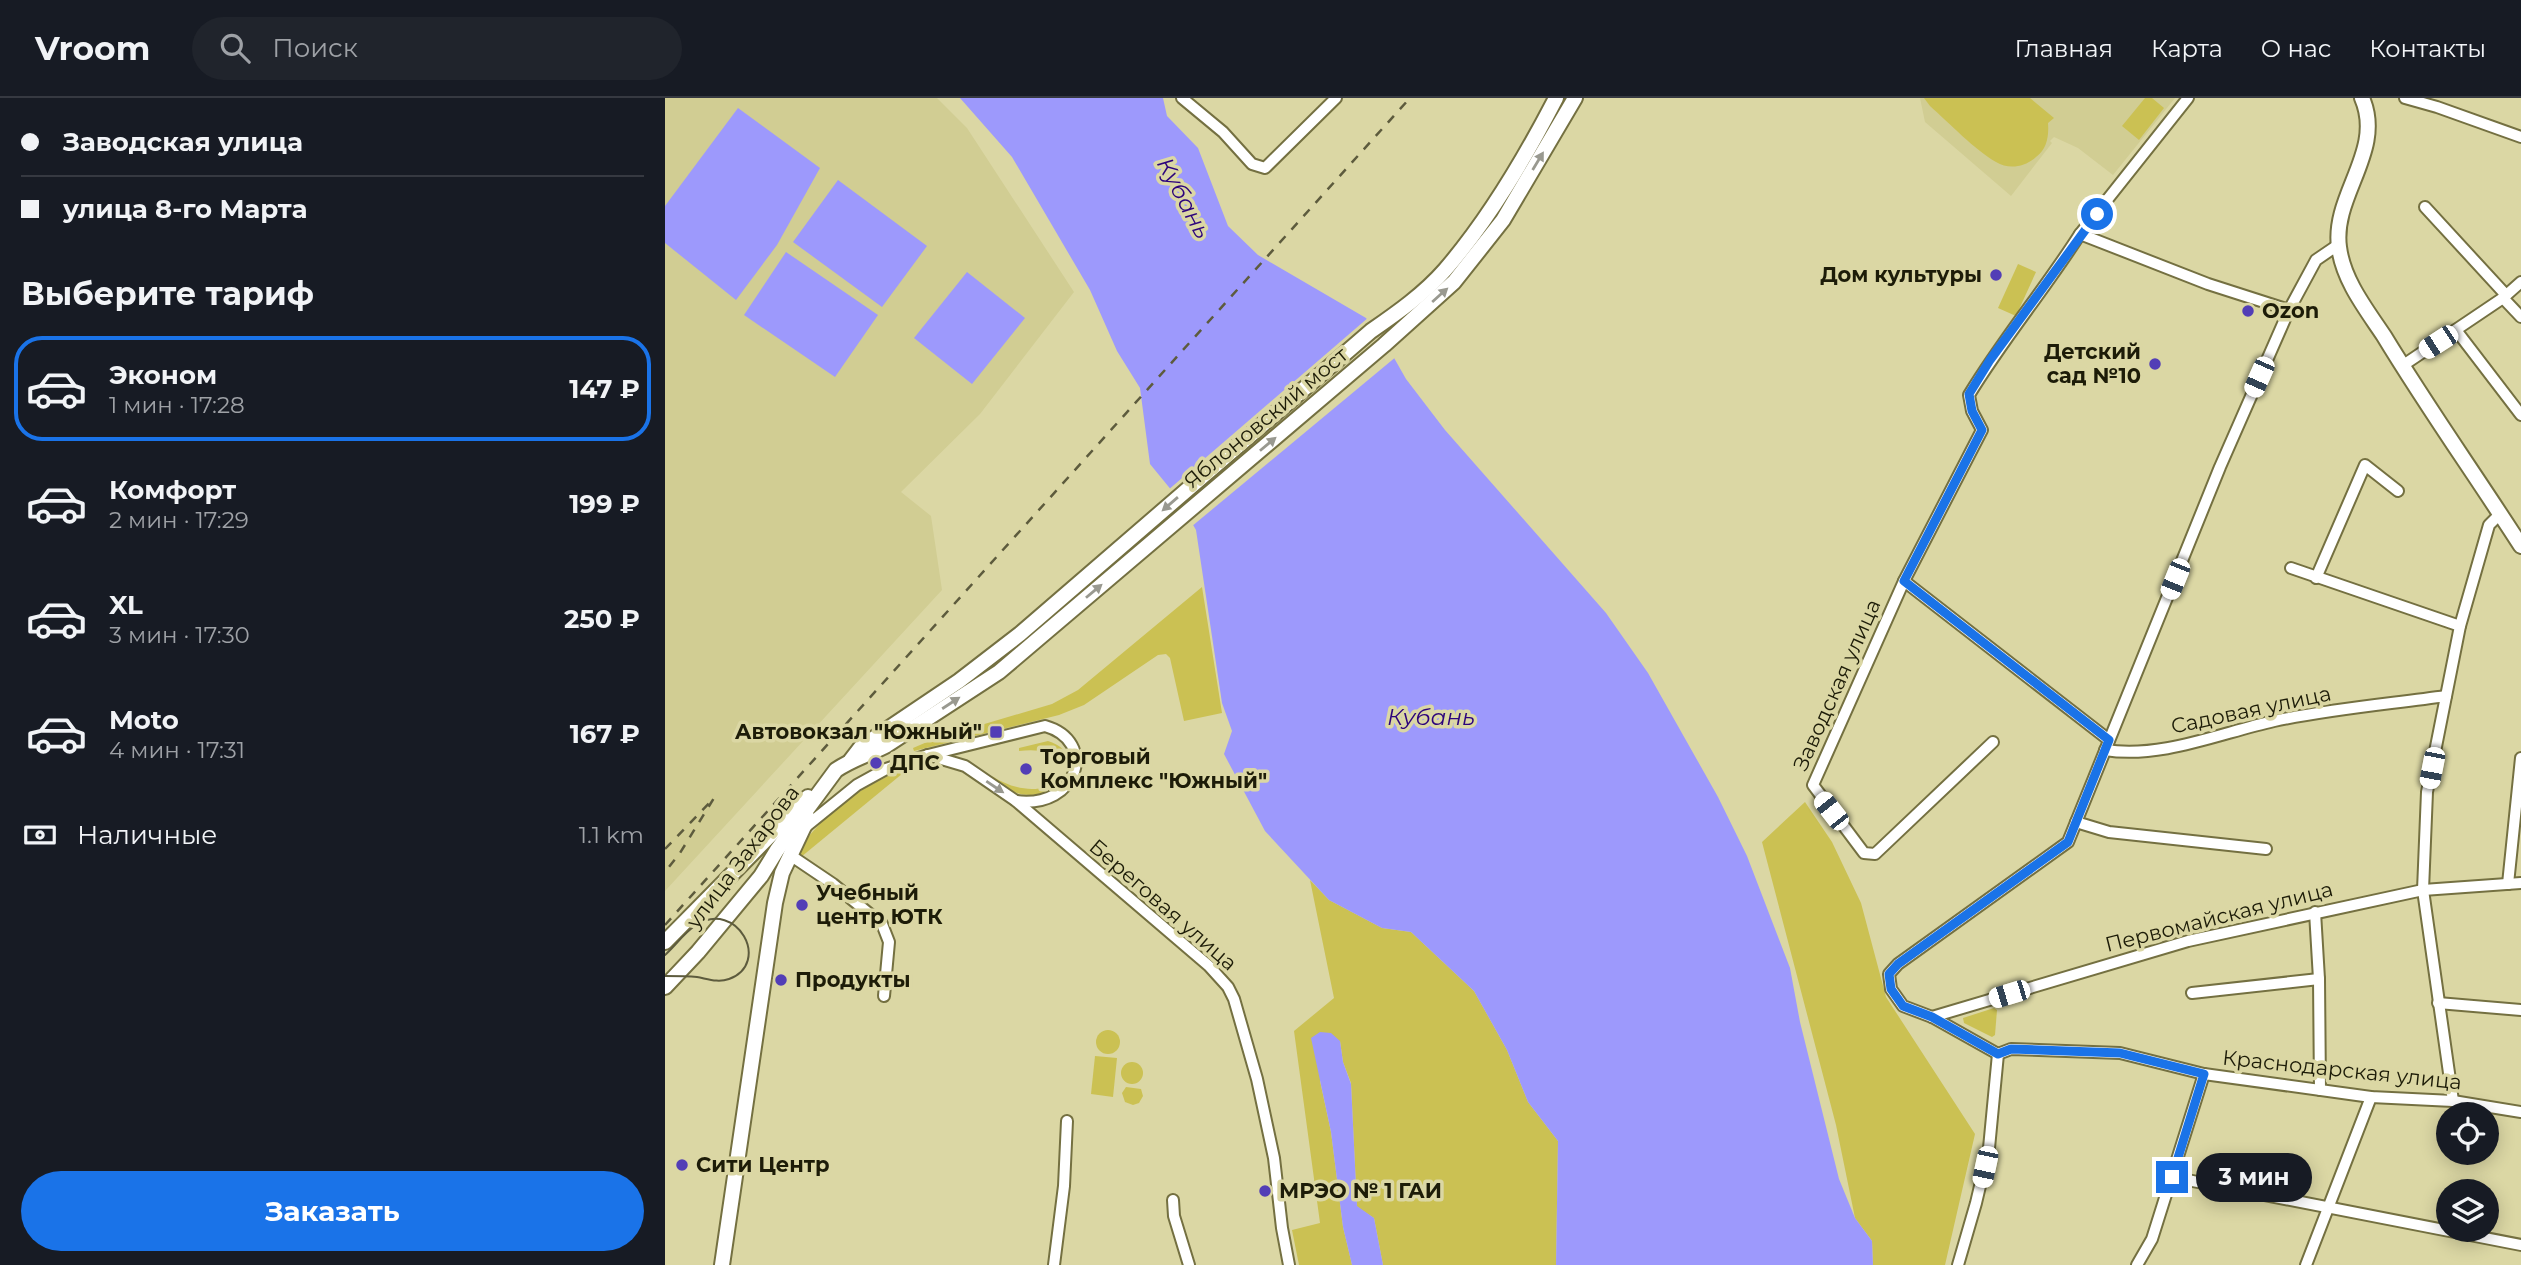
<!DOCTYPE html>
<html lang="ru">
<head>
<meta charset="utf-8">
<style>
	:root { --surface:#171b24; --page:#20242c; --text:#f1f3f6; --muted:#9ea1a6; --line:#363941; --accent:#1a73e8 }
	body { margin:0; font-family:Montserrat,sans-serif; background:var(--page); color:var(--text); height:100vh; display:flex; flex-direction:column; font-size:26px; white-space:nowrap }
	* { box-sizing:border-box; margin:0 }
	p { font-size:23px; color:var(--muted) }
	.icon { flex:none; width:38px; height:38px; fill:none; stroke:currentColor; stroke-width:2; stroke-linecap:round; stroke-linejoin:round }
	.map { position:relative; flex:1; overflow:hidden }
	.sheet { display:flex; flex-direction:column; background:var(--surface); width:665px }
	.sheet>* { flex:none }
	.top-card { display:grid; align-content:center; height:154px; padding:0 21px; background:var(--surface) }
	.fabs { position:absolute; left:1771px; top:1004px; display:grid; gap:14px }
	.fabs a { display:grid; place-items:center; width:63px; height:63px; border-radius:50%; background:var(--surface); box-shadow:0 4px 18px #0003; font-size:35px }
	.end { position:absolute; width:32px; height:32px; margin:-16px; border:9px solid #1a73e8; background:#fff; box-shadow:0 0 0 4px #fff }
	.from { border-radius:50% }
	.bubble { position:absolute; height:49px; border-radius:24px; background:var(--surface); box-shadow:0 4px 18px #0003; font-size:23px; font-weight:700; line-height:49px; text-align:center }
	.car { position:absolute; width:21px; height:42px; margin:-21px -10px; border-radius:9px; box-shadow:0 0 5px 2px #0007; background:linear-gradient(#fff 24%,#345 0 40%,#fff 0 76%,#345 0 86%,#fff 0) }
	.top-card b { display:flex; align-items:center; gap:24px; height:66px; font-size:26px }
	.top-card b+b { border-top:2px solid var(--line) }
	.top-card i { width:18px; height:18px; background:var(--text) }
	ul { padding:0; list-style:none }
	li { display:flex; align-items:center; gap:21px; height:105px; margin:0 14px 10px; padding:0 7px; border:4px solid transparent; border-radius:28px }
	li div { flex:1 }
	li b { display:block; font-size:26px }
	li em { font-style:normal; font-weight:700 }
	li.active { border-color:var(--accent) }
	li>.icon { width:63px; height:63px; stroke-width:1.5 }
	h2 { padding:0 21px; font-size:32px; line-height:84px }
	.pay { display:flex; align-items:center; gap:18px; height:77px; padding:0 21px; font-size:26px }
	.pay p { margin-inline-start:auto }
	.cta { display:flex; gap:14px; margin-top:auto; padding:14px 21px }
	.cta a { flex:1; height:80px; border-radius:42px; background:var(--accent); color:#fff; font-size:28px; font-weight:700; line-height:80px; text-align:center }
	header { display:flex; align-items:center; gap:42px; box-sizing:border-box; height:98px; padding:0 35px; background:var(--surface); border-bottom:2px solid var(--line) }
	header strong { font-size:33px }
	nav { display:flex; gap:38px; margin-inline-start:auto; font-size:24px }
	.search { width:490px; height:63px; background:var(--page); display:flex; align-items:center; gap:18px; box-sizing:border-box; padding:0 24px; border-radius:38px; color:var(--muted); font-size:26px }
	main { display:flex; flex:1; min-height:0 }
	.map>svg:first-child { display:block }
	.built { fill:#d1cd93 }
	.green { fill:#cbc153 }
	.water { fill:#9d99fc }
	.pier { fill:#dbd7a4 }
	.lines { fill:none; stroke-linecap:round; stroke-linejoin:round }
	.minor-casing { stroke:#747041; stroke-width:14 }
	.major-casing { stroke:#747041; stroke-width:18 }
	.minor { stroke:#fff; stroke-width:10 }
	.major { stroke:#fff; stroke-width:14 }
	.tram { stroke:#5d5b3d; stroke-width:2 }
	.rail { stroke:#5d5b3d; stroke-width:2.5; stroke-dasharray:9 9; stroke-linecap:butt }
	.oneway { fill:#999990 }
	.route { stroke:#1a73e8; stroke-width:9 }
	.poi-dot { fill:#523eb6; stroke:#dbd7a4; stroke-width:2.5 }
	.labels { text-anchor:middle; stroke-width:7; stroke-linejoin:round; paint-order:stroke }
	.poi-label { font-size:21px; font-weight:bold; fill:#1d1c08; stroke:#dbd7a4; text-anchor:start }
	.street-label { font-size:21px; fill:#1d1c08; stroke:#dbd7a4 }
	.water-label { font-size:23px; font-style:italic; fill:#2c037c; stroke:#dbd7a4 }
</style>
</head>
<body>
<header>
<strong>Vroom</strong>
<div class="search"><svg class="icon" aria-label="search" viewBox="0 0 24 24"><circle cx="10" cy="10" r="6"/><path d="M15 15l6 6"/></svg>Поиск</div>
<nav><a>Главная</a><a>Карта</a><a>О нас</a><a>Контакты</a></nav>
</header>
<main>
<section class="sheet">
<div class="top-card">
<b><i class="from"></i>Заводская улица</b>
<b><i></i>улица 8-го Марта</b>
</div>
<h2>Выберите тариф</h2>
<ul>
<li class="active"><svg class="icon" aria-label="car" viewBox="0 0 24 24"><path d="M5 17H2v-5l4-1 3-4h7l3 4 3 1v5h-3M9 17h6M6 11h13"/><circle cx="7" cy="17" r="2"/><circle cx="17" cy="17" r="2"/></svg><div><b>Эконом</b><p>1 мин · 17:28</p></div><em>147 ₽</em></li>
<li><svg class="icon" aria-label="car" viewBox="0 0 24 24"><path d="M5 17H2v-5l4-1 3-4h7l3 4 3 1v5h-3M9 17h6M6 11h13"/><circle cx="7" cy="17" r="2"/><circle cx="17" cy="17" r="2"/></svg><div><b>Комфорт</b><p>2 мин · 17:29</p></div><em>199 ₽</em></li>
<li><svg class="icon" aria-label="car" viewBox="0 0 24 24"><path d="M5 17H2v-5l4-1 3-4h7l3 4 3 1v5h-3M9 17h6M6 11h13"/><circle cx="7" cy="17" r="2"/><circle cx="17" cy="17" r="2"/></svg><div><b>XL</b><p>3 мин · 17:30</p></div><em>250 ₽</em></li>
<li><svg class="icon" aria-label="car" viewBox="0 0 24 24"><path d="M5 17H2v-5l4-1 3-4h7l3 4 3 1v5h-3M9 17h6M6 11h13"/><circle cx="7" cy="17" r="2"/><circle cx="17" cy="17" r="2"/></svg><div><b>Moto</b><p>4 мин · 17:31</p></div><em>167 ₽</em></li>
</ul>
<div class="pay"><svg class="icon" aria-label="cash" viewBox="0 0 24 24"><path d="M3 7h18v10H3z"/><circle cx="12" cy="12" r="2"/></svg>Наличные<p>1.1 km</p></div>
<div class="cta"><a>Заказать</a></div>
</section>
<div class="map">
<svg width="1856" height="1167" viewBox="0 0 1856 1167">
	<rect width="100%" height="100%" fill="#dbd7a4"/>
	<g class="built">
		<path d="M 0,0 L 272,0 L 302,30 L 409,194 L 315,316 L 236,394 L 266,418 L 277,492 L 0,793 Z"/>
		<path d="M 1255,0 L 1510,0 L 1448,77 L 1413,50 L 1389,39 L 1385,43 L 1387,45 L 1346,98 L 1260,24 Z"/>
	</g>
	<g class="green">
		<path d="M 1259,0 L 1365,0 L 1389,20 L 1383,25 C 1384,38 1382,51 1371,59 C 1360,69 1344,72 1331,64 C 1311,53 1283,24 1265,8 Z"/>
		<path d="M 1480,0 L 1487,0 L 1499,10 L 1474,42 L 1457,28 Z"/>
		<path d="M 1353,166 L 1371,174 L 1351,218 L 1333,210 Z"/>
		<path d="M 537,489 L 557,615 L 519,623 L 505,560 L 501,556 L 493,557 L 419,607 L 394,617 L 249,653 L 248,650 L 269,641 L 387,606 L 413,592 Z"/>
		<path d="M 383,643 C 395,647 400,651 404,663 L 396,665 C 384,652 371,651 354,653 L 354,650 Z"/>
		<path d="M 242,668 L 243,671 L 136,759 L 135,748 L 167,712 L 200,690 Z"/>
		<path d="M 327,678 C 347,691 373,697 394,683 L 397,686 C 374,703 345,700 327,678 Z"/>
		<path d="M 1140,704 L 1167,744 L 1196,805 L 1221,899 L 1310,1036 L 1280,1167 L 1208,1167 L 1207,1143 L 1190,1120 L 1171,1027 L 1097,744 Z"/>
		<path d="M 645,782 L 664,802 L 717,830 L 746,834 L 809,893 L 842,952 L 863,1004 L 893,1043 L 891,1167 L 718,1167 L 709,1120 L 692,1109 L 686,985 L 678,964 L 675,943 L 655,983 L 666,1034 L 678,1129 L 687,1167 L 634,1167 L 627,1132 L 655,1125 L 629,933 L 669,900 Z"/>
		<path d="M 1329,910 L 1332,912 L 1330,937 L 1327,939 L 1299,925 L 1298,920 Z"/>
		<circle cx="443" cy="944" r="12"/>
		<path d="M 430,958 L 452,960 L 448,999 L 426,996 Z"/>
		<circle cx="467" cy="975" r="11"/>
		<path d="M 461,989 L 476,991 L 478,998 L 474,1005 L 468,1007 L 460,1004 L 457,995 Z"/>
	</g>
	<g class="water">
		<path d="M 295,0 L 498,0 L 502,18 L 533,50 L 563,128 L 593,157 L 701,220 L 720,244 L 741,281 L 780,332 L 941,515 L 983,575 L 1053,699 L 1082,758 L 1125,870 L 1135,924 L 1174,1081 L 1190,1120 L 1207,1143 L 1208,1167 L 891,1167 L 893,1043 L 863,1004 L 842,952 L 809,893 L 746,834 L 717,830 L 664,802 L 600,733 L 559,656 L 567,633 L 557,605 L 531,432 L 512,399 L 485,366 L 475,290 L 452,253 L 425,192 L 347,59 Z"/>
		<path d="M 73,10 L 155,70 L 112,147 L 71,202 L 0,145 L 0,108 Z"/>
		<path d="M 173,82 L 262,148 L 217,209 L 128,144 Z"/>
		<path d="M 121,154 L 213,217 L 170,279 L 79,217 Z"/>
		<path d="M 302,174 L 360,220 L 307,286 L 249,240 Z"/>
		<path d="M 655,934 L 666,935 L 675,943 L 678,964 L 686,986 L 692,1108 L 709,1120 L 718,1167 L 687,1167 L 678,1129 L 666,1034 L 646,940 Z"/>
	</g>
	<path class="pier" d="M 704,219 L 723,242 L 732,258 L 526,429 L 502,393 Z"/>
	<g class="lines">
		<defs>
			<g id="minor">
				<path d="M 517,0 L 558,34 L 587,66 L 600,70 L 671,0"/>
				<path d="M 1523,0 L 1415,136 L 1543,186 L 1624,212"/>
				<path d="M 1740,0 L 1772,9 L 1856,39"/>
				<path d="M 1760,109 L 1841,197"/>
				<path d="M 1838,200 L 1856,219"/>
				<path d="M 1791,232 L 1856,317"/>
				<path d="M 1737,268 L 1838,200 L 1856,184"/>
				<path d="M 1626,470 L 1795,528"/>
				<path d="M 1651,480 L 1700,367 L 1733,393"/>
				<path d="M 1239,483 L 1444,642"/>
				<path d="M 1328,644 L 1210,756 L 1199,755 L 1148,687 L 1239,483 L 1317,332 L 1307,313 L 1304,297 C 1338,241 1380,191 1415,136"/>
				<path d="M 1440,652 C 1496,661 1555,635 1609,623 C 1665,611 1724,606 1781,598"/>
				<path d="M 263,657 L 300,668 L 351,703 L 544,868 L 563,889 L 569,901 L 592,981 L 609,1060 L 617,1130 L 624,1167"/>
				<path d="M 1411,724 L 1444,734 L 1601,751"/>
				<path d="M 139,730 L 192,687 L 221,671 L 263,657 L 380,628 C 433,643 414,711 351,703"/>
				<path d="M 125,757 L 168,786 L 217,826 L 224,844 L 219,898"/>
				<path d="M 1843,786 L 1856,660"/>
				<path d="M 1650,814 L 1654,881 L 1655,992"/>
				<path d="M 1527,895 L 1654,881"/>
				<path d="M 1773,905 L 1856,912"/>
				<path d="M 1267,919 L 1523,843 L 1758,792 L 1856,785"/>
				<path d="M 1333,956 L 1267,919 L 1238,908 L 1226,891 L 1224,876 L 1233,866 L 1403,744 L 1555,369 L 1624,212 L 1651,162 L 1673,147"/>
				<path d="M 1333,956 L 1346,951 L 1455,955 L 1539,976 L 1706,999 L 1788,1003 L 1856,1014"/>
				<path d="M 1788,1003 L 1758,792 L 1762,694 L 1795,528 L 1824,427 L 1835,416"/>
				<path d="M 1507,1079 L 1856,1147"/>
				<path d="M 508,1102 L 509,1118 L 524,1167"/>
				<path d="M 389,1167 L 399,1088 L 402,1023"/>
				<path d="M 1293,1167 L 1311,1105 L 1324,1050 L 1333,956"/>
				<path d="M 1472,1167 L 1487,1141 L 1539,976"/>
				<path d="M 1641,1167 L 1706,999"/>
			</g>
			<g id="major">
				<path d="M 1697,0 C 1720,53 1667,97 1674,149 C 1678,182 1701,211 1719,238 C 1762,309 1811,378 1856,448"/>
				<path d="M 186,662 L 196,649 L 294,583 L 355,536 L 706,233 C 732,215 759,196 780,172 C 825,120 860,60 891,0"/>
				<path d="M 0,844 L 143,699"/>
				<path d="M 0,889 L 33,854 L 96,778 L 112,752 L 171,672 C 187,661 205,656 222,647 L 334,574 L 719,247 L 789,184 L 838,122 L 910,0"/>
				<path d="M 57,1167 L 110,805 L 117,775 L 143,720"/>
			</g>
		</defs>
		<use href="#minor" class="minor-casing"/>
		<use href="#major" class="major-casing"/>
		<use href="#minor" class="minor"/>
		<use href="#major" class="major"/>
		<path class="tram" d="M 0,857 C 10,848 19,835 31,827 C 72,801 107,865 64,881 C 53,885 43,881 32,879 C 22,878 11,878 0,878"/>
		<g class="rail">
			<path d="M 0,751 L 49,700 L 15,755 L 0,774"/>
			<path d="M 0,827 L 745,0"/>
		</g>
	</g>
	<defs><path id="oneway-solid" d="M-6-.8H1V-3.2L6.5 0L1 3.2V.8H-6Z" transform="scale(1.75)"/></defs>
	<g class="oneway">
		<use href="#oneway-solid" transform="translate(873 63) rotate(-59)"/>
		<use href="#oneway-solid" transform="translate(775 197) rotate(-42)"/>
		<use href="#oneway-solid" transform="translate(603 346) rotate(-40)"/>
		<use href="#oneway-solid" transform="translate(505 406) rotate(139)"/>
		<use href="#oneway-solid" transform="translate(429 493) rotate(-40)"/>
		<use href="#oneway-solid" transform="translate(286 605) rotate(-33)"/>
		<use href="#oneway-solid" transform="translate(330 689) rotate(34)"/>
	</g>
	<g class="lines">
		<path class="route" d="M 1432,116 L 1325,262 L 1304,296 L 1307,313 L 1317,332 L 1239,483 L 1444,642 L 1403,744 L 1233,866 L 1224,876 L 1226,891 L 1238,908 L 1267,919 L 1333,956 L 1346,951 L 1455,955 L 1539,976 L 1507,1079"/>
	</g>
	<g class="poi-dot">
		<circle cx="1331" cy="177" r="7"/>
		<circle cx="1583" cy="213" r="7"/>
		<circle cx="1490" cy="266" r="7"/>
		<rect x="324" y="627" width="14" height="14" rx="3.5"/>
		<circle cx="211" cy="665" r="7"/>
		<circle cx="361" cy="671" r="7"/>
		<circle cx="137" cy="807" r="7"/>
		<circle cx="116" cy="882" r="7"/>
		<circle cx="17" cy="1067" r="7"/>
		<circle cx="600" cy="1093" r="7"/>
	</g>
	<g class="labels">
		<g class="poi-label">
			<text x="1317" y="184" text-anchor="end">Дом культуры</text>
			<text x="1597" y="220">Ozon</text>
			<text x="1476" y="261" text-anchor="end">Детский<tspan x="1476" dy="24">сад №10</tspan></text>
			<text x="317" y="641" text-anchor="end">Автовокзал "Южный"</text>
			<text x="375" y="666">Торговый<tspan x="375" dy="24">Комплекс "Южный"</tspan></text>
			<text x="225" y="672">ДПС</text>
			<text x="151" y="802">Учебный<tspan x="151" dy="24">центр ЮТК</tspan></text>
			<text x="130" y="889">Продукты</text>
			<text x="31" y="1074">Сити Центр</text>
			<text x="614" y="1100">МРЭО № 1 ГАИ</text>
		</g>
		<g class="street-label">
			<text transform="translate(601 320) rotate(-40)" y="7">Яблоновский мост</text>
			<text transform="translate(1172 587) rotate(-66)" y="7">Заводская улица</text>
			<text transform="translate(1586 612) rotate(-12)" y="7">Садовая улица</text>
			<text transform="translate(78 759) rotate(-53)" y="7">улица Захарова</text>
			<text transform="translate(498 807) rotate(41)" y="7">Береговая улица</text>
			<text transform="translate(1554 819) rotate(-14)" y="7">Первомайская улица</text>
			<text transform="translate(1677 972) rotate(6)" y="7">Краснодарская улица</text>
		</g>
		<g class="water-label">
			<text transform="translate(519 100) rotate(62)" y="8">Кубань</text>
			<text x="766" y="627">Кубань</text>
		</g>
	</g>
</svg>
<div class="fabs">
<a><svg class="icon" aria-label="locate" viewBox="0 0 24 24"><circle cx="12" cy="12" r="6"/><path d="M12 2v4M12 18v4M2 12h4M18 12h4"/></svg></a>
<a><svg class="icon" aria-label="layers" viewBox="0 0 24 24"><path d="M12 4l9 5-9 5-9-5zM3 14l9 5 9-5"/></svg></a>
</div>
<i class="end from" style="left:1432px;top:116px"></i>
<i class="end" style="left:1507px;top:1079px"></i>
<div class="bubble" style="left:1531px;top:1055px;width:116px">3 мин</div>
<i class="car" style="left:1773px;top:244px;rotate:237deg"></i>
<i class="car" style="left:1594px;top:279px;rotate:204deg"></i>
<i class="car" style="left:1510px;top:481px;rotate:202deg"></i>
<i class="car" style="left:1767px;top:670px;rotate:191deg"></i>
<i class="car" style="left:1166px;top:713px;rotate:322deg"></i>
<i class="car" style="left:1344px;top:896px;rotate:253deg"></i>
<i class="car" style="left:1320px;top:1069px;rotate:192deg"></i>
</div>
</main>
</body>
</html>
